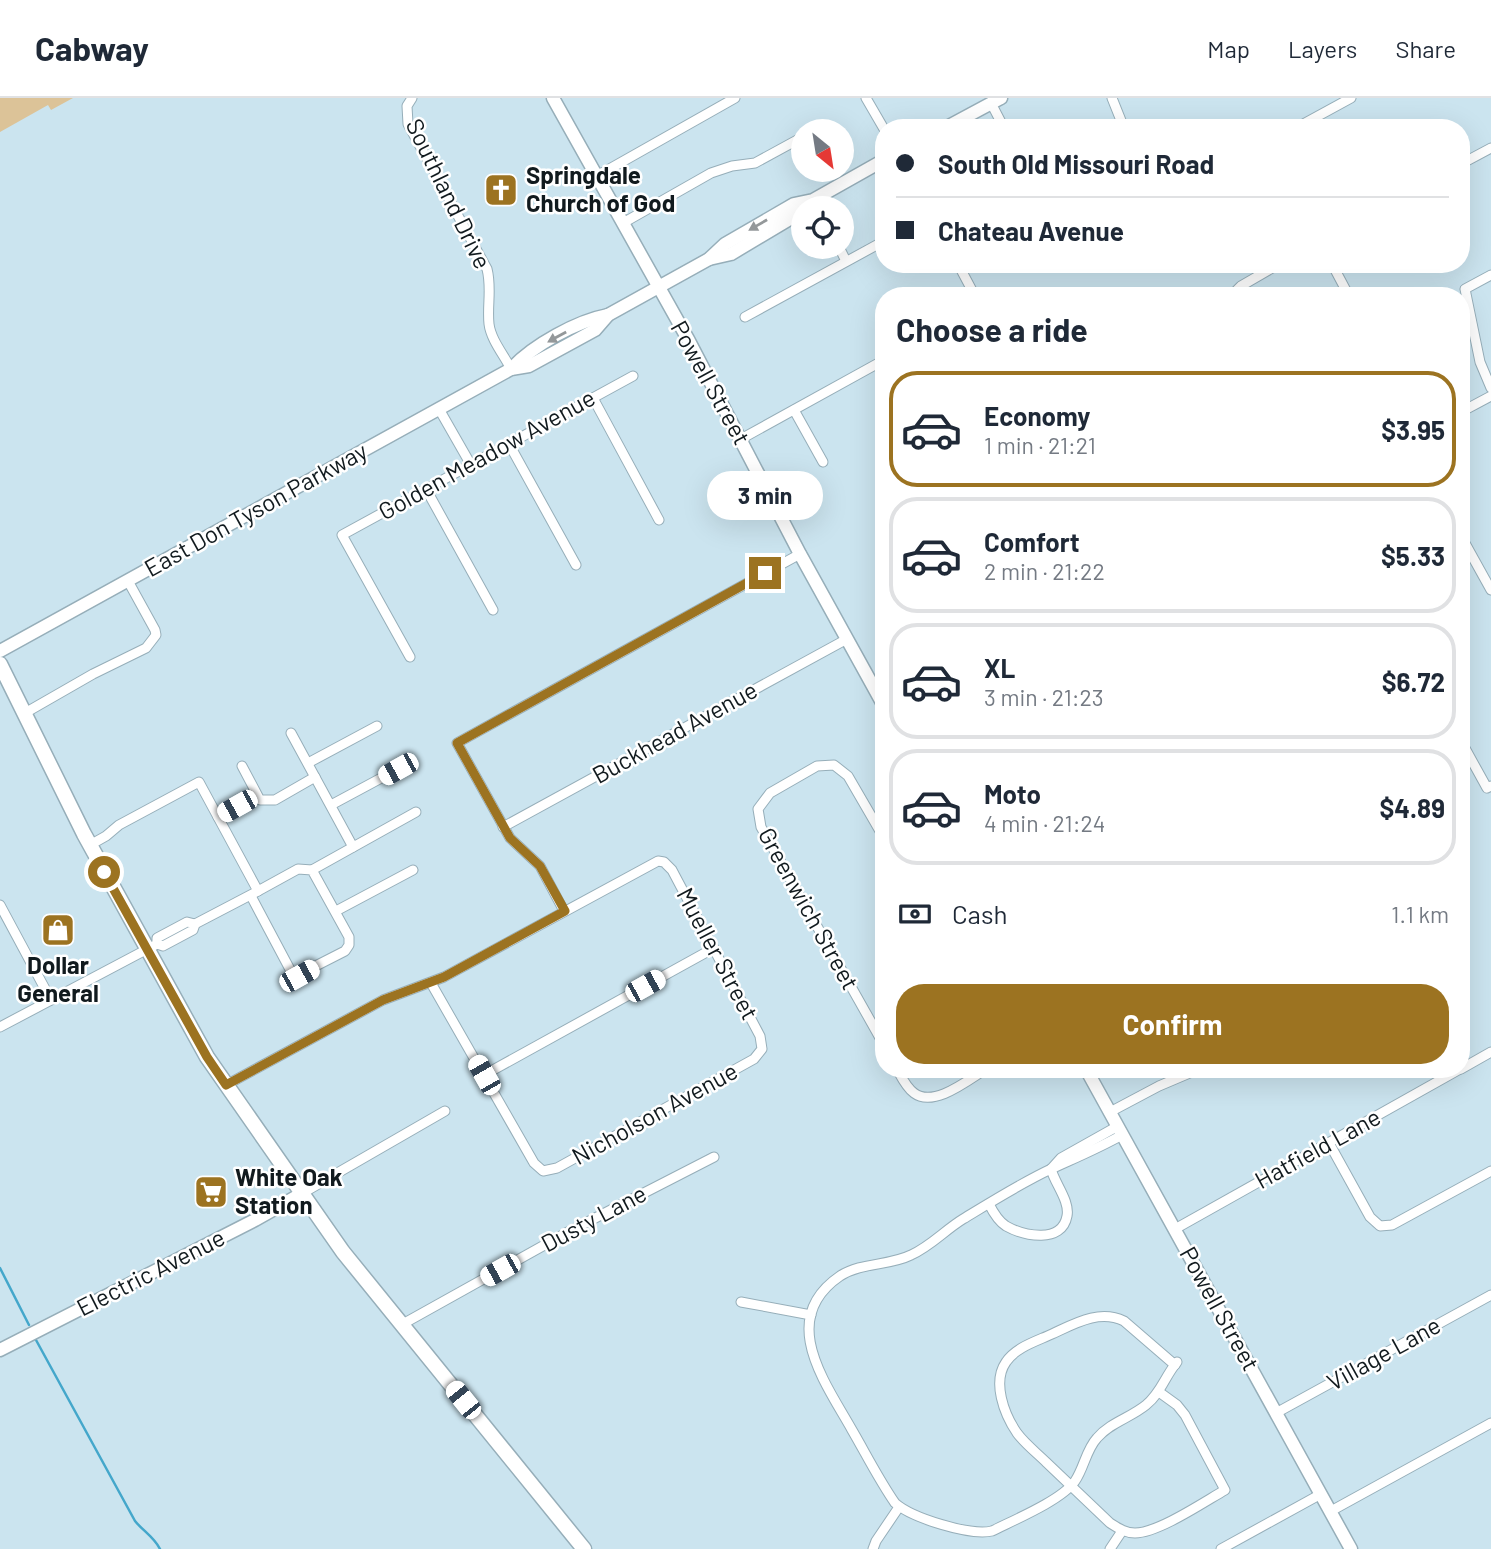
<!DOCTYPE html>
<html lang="en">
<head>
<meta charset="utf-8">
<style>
	:root { --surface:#fff; --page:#f2f2f3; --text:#1f2937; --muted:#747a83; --line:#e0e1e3; --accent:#9c7321 }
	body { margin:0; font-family:Barlow,sans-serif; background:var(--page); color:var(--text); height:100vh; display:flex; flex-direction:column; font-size:26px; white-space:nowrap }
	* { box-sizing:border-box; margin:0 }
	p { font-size:23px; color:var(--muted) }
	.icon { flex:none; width:38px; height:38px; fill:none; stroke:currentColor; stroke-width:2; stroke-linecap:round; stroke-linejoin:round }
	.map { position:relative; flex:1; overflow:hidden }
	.sheet { position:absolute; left:875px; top:189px; width:595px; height:791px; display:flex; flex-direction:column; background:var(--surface); border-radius:28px; box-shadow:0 7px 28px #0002 }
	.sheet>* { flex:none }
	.guide { position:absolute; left:875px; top:21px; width:595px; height:154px; border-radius:28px; box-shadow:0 7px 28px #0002; display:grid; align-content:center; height:154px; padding:0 21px; background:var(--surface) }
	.needle { width:46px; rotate:150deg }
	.tools { position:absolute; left:791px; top:21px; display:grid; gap:14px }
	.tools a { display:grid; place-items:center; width:63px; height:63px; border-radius:50%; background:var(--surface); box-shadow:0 7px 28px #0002; font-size:35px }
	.end { position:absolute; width:32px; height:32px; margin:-16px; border:9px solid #9c7321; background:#fff; box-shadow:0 0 0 4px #fff }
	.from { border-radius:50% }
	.bubble { position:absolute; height:49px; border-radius:24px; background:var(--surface); box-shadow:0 7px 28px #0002; font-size:23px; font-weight:700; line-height:49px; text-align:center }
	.car { position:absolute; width:21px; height:42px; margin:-21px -10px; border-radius:9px; box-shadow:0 0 5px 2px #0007; background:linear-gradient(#fff 24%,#345 0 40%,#fff 0 76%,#345 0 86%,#fff 0) }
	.guide b { display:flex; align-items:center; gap:24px; height:66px; font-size:26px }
	.guide b+b { border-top:2px solid var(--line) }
	.guide i { width:18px; height:18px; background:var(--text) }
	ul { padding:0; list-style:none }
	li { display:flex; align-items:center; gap:21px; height:116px; margin:0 14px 10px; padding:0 7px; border:4px solid var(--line); border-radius:28px }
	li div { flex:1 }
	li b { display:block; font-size:26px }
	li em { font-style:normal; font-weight:700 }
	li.current { border-color:var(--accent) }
	li>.icon { width:63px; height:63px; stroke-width:1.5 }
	h2 { padding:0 21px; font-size:32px; line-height:84px }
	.pay { display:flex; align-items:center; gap:18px; height:77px; padding:0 21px; font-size:26px }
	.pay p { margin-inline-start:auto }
	.button { display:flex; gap:14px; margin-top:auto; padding:14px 21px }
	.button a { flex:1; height:80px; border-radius:28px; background:var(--accent); color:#fff; font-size:28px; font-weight:700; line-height:80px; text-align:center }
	header { display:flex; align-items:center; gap:42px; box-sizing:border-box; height:98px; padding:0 35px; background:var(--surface); border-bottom:2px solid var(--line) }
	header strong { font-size:33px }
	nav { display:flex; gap:38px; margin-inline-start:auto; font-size:24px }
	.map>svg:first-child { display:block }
	.green { fill:#dcc398 }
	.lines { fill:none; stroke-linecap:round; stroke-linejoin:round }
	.stream { stroke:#44a7cb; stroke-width:2.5 }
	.street-casing { stroke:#96aeb9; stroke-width:11 }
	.secondary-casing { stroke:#96aeb9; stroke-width:15 }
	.primary-casing { stroke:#96aeb9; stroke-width:17 }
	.street { stroke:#fff; stroke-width:9 }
	.secondary { stroke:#fff; stroke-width:12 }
	.primary { stroke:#fff; stroke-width:14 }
	.oneway { fill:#94989a }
	.route { stroke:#9c7321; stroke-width:9 }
	.labels { text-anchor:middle; stroke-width:5; stroke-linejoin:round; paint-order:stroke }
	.poi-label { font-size:24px; font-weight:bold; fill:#111a1e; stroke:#fff; text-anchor:start }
	.street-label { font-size:24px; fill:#111a1e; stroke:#fff }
</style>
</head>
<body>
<header>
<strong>Cabway</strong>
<nav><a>Map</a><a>Layers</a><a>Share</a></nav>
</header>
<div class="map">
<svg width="1491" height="1451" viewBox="0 0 1491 1451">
	<rect width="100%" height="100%" fill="#cbe4ef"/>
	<path class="green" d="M 0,0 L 73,0 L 51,12 L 48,7 L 0,34 Z"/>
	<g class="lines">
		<g class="stream">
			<path d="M 0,1170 L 29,1227"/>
			<path d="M 36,1242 L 135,1423 C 143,1433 154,1439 160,1451"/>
		</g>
		<defs>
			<g id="street">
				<path d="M 412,0 L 407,8 L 408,26 L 487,171 C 492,190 487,207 489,226 C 491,242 504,257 511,271"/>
				<path d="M 866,0 L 884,31"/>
				<path d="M 1112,0 L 1124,30"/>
				<path d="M 991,5 L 1004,30"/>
				<path d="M 1296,30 L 1351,0"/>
				<path d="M 1461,66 L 1491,50"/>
				<path d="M 597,78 L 735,0"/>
				<path d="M 623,125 L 711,75 L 732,68 L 755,65 L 799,41"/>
				<path d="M 839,149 L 846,163"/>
				<path d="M 958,166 L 975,198"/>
				<path d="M 1332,166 L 1349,198"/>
				<path d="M 1491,177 L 1465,191 L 1480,264 L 1491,290"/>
				<path d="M 1231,198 L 1241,188 L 1279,166"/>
				<path d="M 745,219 L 884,143"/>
				<path d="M 593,300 L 659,422"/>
				<path d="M 439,311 L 471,367"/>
				<path d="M 794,312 L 823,364"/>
				<path d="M 1461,314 L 1491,298"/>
				<path d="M 741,341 L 884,262"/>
				<path d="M 509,346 L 576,467"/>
				<path d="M 426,391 L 493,512"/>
				<path d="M 1461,438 L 1491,492"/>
				<path d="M 410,559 L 342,437 L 633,278"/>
				<path d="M 25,615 L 93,576 L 146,550 L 156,537 L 155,532 L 128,483"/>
				<path d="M 291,635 L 353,749"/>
				<path d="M 1461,643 L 1487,690 L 1491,688"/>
				<path d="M 308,665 L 377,628"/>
				<path d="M 242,668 L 260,702 L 275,702 L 315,679"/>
				<path d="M 331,707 L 398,671"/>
				<path d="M 218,719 L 257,698"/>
				<path d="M 503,729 L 847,541"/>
				<path d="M 884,740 L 848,678 L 834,667 L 817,668 L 770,695 L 758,711 L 761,729 L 884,947"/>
				<path d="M 90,747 L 106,738 L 119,727 L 199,684 L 258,793 L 195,826"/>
				<path d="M 312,772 L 416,714"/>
				<path d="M 251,798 L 294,879 L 345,853 L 349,847 L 349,839 L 312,772 L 298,771 L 258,793"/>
				<path d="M 0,807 L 51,902"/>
				<path d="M 336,813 L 413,772"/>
				<path d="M 564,813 L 540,768 L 510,740 L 457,645 L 800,456"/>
				<path d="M 0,929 L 157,846 L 163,848 L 193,832 L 195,826 L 187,824 L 157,840 L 157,846"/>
				<path d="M 897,971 C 902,980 906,989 914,995 C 934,1010 968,982 986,971"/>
				<path d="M 1461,971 L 1491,954"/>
				<path d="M 484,977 L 714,850"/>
				<path d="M 226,987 L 383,902 L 444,879 L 658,763 L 664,764 L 672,772 L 760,938 L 762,951 L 754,961 L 557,1070 L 543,1073 L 534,1065 L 431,885"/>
				<path d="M 1110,1014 L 1159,988 L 1199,971"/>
				<path d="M 1122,1037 C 1099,1050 1075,1060 1051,1071 C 1021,1085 991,1104 963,1121 C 945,1132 931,1148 911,1157 C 889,1168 862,1164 840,1178 C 777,1221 825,1284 852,1332 C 866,1356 879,1382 895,1405 C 912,1420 970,1438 992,1433 C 1014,1422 1062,1402 1075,1383 C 1084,1370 1086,1352 1097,1340 C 1111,1324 1130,1320 1146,1307 C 1161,1295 1165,1278 1177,1264"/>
				<path d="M 1329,1045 L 1370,1119 L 1380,1128 L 1392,1127 L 1491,1073"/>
				<path d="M 1052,1070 L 1061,1060 L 1118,1028"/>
				<path d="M 301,1096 L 445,1013"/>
				<path d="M 989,1106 C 993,1114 998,1123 1006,1128 C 1024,1138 1062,1146 1067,1118 C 1070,1103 1055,1086 1051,1071"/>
				<path d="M 1175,1131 L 1460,971"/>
				<path d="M 741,1204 L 811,1217"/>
				<path d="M 401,1227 L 566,1135 L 714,1059"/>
				<path d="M 1159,1294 L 1177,1307 L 1185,1317 L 1225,1392 C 1204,1404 1158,1435 1135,1435 C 1125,1435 1118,1430 1110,1425 C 1089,1405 1068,1385 1047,1365 C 1037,1355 1025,1346 1017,1335 C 1004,1316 992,1284 1006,1264 C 1016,1249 1037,1243 1052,1236 C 1074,1226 1099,1211 1124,1223 L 1175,1267"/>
				<path d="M 1276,1315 L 1491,1197"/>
				<path d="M 1331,1413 L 1491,1325"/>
				<path d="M 873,1451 L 876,1443 L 899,1409"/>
				<path d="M 1110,1451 L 1122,1433"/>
				<path d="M 1221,1451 L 1321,1396"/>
			</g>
			<g id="secondary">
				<path d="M 553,0 L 689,243 L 800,456 L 884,608"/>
				<path d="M 945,30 L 1001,0"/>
				<path d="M 709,161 L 731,156 L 803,113"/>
				<path d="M 511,271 C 533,247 577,223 608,217"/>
				<path d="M 0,553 L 511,271 L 529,268 L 595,232 L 608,217 L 709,161 L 725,146 L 794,106 L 813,102 L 884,62"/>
				<path d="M 1086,971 L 1351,1451"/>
				<path d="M 0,1252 L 255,1122 L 301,1096"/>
			</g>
			<path id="primary" d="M 0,566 L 84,736 L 207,959 L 343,1154 L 584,1451"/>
		</defs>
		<use href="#street" class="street-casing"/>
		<use href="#secondary" class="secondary-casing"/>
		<use href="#primary" class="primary-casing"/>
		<use href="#street" class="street"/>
		<use href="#secondary" class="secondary"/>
		<use href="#primary" class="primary"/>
	</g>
	<defs><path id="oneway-solid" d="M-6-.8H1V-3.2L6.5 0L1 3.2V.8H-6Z" transform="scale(1.75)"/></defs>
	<g class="oneway">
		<use href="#oneway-solid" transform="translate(758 127) rotate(150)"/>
		<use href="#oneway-solid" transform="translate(557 239) rotate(151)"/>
	</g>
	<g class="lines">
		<path class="route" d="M 104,774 L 207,959 L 226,987 L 383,902 L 444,879 L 565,813 L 540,768 L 510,740 L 457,645 L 765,475"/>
	</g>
	<defs>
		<symbol id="church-square" viewBox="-11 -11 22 22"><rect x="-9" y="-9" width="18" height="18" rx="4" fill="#9c7321" stroke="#fff"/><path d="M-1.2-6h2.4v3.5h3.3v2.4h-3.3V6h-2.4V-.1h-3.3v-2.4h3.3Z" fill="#fff"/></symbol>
		<symbol id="shop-square" viewBox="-11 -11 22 22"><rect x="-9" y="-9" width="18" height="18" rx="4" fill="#9c7321" stroke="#fff"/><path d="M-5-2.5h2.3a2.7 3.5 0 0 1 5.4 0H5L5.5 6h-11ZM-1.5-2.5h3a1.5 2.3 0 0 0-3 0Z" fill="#fff"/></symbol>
		<symbol id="supermarket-square" viewBox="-11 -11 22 22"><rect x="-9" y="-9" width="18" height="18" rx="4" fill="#9c7321" stroke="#fff"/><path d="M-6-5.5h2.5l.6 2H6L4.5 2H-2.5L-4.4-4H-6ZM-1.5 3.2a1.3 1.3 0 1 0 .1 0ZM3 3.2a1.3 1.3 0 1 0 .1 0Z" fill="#fff"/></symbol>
	</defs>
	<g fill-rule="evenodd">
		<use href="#church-square" x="482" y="73" width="38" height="38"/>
		<use href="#shop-square" x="39" y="813" width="38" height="38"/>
		<use href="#supermarket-square" x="192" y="1075" width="38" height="38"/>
	</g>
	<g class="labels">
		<g class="poi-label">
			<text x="526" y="86">Springdale<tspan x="526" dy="28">Church of God</tspan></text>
			<text x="58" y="876" text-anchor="middle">Dollar<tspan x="58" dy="28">General</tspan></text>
			<text x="235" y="1088">White Oak<tspan x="235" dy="28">Station</tspan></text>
		</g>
		<g class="street-label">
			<text transform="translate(448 96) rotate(64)" y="8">Southland Drive</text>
			<text transform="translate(710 285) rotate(61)" y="8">Powell Street</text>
			<text transform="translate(487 357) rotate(-29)" y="8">Golden Meadow Avenue</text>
			<text transform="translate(256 412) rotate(-29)" y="8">East Don Tyson Parkway</text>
			<text transform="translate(675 635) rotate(-29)" y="8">Buckhead Avenue</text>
			<text transform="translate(808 811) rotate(61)" y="8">Greenwich Street</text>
			<text transform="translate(717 856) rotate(62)" y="8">Mueller Street</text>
			<text transform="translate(655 1016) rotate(-29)" y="8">Nicholson Avenue</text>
			<text transform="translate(1318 1051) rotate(-29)" y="8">Hatfield Lane</text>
			<text transform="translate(594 1121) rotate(-28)" y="8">Dusty Lane</text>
			<text transform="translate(151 1175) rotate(-27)" y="8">Electric Avenue</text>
			<text transform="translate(1219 1211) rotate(61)" y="8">Powell Street</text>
			<text transform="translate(1384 1256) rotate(-29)" y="8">Village Lane</text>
		</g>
	</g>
</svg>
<div class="tools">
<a><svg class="needle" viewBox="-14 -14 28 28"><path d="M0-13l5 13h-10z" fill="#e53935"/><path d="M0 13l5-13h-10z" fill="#747a83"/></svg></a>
<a><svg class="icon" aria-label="locate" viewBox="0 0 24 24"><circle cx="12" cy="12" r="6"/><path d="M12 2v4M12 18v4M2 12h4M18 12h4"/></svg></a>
</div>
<i class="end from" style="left:104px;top:774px"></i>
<i class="end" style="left:765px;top:475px"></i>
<div class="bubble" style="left:707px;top:373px;width:116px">3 min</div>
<i class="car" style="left:398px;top:671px;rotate:241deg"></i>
<i class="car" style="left:237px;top:708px;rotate:241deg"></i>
<i class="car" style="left:299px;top:878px;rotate:61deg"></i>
<i class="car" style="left:645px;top:888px;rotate:61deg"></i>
<i class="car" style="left:484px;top:977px;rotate:330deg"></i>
<i class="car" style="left:500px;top:1172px;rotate:241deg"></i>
<i class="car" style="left:463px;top:1302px;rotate:321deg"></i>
<div class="guide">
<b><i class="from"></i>South Old Missouri Road</b>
<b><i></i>Chateau Avenue</b>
</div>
<section class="sheet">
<h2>Choose a ride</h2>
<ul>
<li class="current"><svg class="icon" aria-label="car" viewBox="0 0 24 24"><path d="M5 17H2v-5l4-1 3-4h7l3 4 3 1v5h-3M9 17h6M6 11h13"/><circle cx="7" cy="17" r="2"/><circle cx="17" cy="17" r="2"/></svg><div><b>Economy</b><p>1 min · 21:21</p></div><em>$3.95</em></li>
<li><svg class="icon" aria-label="car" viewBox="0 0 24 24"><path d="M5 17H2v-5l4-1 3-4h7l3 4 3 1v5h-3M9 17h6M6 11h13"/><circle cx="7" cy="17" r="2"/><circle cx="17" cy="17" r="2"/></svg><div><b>Comfort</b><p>2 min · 21:22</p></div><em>$5.33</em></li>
<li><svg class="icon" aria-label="car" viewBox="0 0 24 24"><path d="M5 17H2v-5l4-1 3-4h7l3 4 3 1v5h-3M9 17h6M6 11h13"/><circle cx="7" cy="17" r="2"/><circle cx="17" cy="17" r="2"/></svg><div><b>XL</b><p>3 min · 21:23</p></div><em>$6.72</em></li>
<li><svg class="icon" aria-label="car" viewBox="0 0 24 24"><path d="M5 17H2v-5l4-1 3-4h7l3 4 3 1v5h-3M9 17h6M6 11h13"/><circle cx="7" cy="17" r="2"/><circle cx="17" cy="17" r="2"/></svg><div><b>Moto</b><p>4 min · 21:24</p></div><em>$4.89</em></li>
</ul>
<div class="pay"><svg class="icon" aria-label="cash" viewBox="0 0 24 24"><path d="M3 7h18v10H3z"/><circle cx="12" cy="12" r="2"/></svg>Cash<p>1.1 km</p></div>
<div class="button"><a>Confirm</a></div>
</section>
</div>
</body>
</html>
